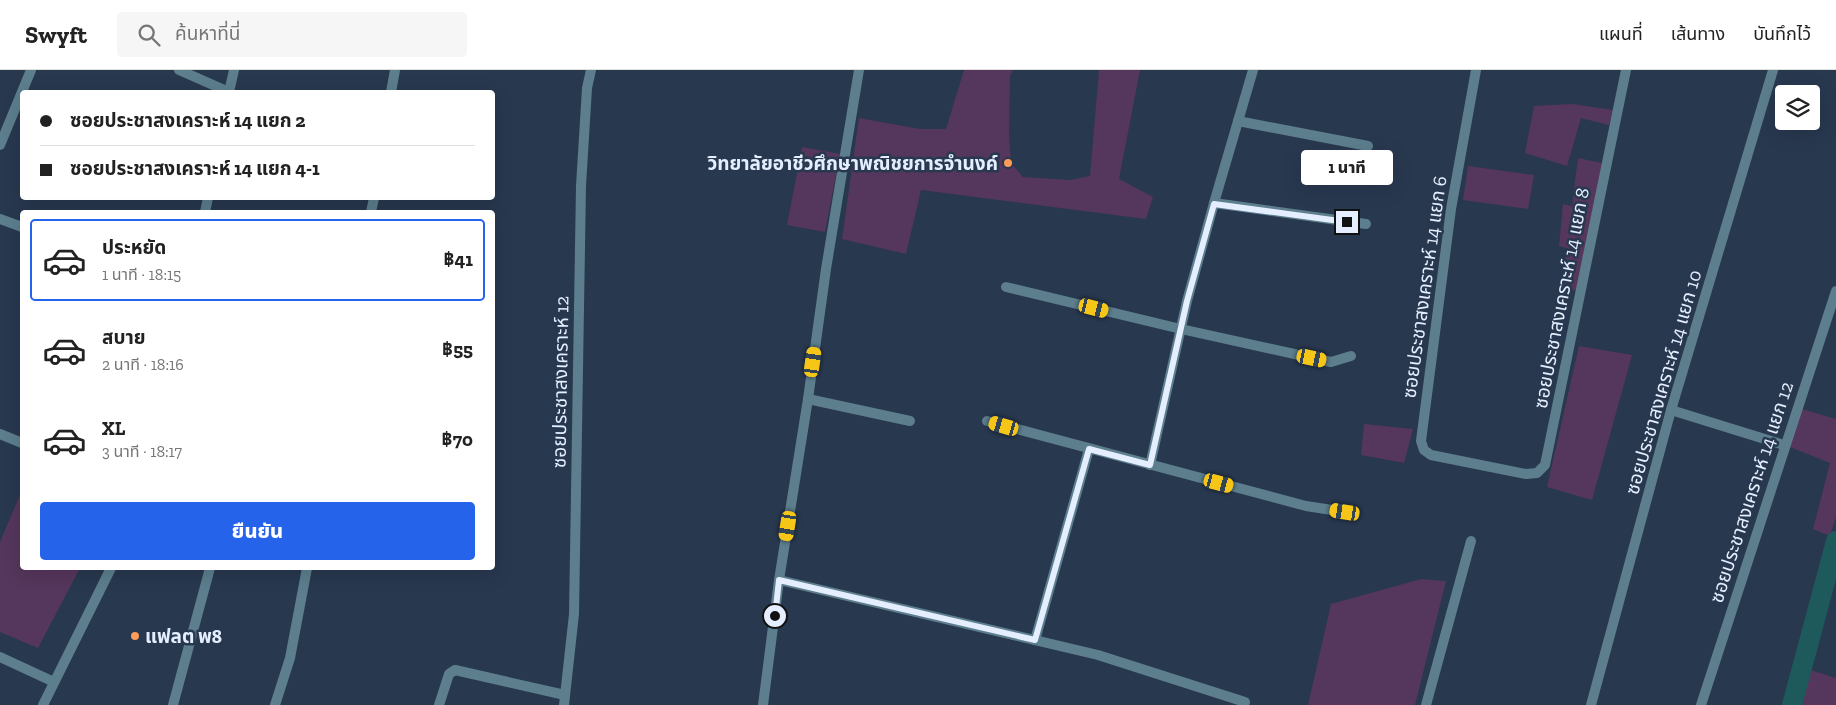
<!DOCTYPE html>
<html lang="th">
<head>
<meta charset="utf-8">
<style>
	:root { --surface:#fff; --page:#f6f6f6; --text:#222; --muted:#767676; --line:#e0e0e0; --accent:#2563eb }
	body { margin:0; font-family:"Zilla Slab","Noto Sans Thai",serif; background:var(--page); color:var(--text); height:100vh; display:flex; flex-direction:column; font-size:19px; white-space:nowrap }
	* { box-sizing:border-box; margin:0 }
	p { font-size:16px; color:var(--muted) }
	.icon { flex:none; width:28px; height:28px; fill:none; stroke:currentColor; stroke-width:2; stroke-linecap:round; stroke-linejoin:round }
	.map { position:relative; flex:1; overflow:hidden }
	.panel { position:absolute; left:20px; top:140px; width:475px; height:360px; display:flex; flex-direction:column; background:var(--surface); border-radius:5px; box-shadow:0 5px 20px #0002 }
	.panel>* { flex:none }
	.guide { position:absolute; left:20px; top:20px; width:475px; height:110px; border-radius:5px; box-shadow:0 5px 20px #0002; display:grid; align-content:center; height:110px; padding:0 20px; background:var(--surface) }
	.tools { position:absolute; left:1775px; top:15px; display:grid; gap:10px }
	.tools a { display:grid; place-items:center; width:45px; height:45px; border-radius:5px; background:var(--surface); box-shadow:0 5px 20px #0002; font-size:25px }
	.end { position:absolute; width:22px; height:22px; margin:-11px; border:6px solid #e4eefe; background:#111; box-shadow:0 0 0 2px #111 }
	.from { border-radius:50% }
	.bubble { position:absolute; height:35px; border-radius:5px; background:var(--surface); box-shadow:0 5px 20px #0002; font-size:16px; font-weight:800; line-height:35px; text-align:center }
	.car { position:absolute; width:15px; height:30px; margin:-15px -8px; border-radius:6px; box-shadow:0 0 4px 1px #0007; background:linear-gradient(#f5c518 24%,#345 0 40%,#f5c518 0 76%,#345 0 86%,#f5c518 0) }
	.guide b { display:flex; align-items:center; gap:18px; height:48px; font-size:19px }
	.guide b+b { border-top:1px solid var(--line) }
	.guide i { width:12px; height:12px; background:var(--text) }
	ul { padding:9px 0 0; list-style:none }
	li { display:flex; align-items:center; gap:15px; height:82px; margin:0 10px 8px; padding:0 10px; border:2px solid transparent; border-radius:5px }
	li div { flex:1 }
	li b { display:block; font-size:19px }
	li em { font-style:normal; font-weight:800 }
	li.on { border-color:var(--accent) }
	li>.icon { width:45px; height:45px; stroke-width:1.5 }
	.action { display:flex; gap:10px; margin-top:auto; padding:10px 20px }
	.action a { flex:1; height:58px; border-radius:5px; background:var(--accent); color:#fff; font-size:20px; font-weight:800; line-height:58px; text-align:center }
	header { display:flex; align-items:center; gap:30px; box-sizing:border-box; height:70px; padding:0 25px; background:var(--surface); border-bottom:1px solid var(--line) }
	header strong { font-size:24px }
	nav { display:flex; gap:28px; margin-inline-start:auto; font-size:18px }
	.search { width:350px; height:45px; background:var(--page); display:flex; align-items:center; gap:12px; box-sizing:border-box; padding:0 18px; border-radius:5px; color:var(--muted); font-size:19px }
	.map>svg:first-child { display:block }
	.green { fill:#55365c }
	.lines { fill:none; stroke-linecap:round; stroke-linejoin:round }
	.canal { stroke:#1e5a5b; stroke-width:20 }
	.minor { stroke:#5c7e8d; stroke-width:10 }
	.tertiary { stroke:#5c7e8d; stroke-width:10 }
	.route { stroke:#e4eefe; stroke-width:6 }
	.poi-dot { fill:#fe9b59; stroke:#28384f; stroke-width:2 }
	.labels { text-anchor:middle; stroke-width:5; stroke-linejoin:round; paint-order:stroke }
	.poi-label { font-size:19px; font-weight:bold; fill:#e4eefe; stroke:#28384f; text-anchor:end }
	.street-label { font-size:19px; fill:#e4eefe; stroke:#28384f }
</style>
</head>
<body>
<header>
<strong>Swyft</strong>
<div class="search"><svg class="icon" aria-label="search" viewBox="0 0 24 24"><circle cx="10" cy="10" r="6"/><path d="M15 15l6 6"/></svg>ค้นหาที่นี่</div>
<nav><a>แผนที่</a><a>เส้นทาง</a><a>บันทึกไว้</a></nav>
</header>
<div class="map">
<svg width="1836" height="635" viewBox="0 0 1836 635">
	<rect width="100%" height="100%" fill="#28384f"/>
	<g class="green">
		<path d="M 964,0 L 1013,0 L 1010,6 L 1009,64 L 1011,93 L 1023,107 L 1070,110 L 1090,106 L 1099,0 L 1140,0 L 1119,109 L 1153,127 L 1146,149 L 921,120 L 906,184 L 842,169 L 859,48 L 920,59 L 946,59 Z"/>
		<path d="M 1572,34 L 1613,40 L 1609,55 L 1581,48 L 1567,96 L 1525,83 L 1534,36 Z"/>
		<path d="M 802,77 L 840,84 L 825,162 L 787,155 Z"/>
		<path d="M 1578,88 L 1602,93 L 1578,221 L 1561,217 L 1567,178 L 1559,176 L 1563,134 L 1572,136 Z"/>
		<path d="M 1468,96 L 1534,105 L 1528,139 L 1463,130 Z"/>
		<path d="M 1579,276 L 1632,285 L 1592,430 L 1547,417 Z"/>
		<path d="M 1802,339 L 1836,349 L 1836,446 L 1830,466 L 1813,459 L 1830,393 L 1790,377 Z"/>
		<path d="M 1364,354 L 1413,359 L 1404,393 L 1361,385 Z"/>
		<path d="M 22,420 L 22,498 L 80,498 L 38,578 L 0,562 L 0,472 Z"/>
		<path d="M 1421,509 L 1446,511 L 1415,635 L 1308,635 L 1331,534 Z"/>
		<path d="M 1807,599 L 1836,608 L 1836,635 L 1803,635 L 1798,633 Z"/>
	</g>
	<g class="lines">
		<path class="canal" d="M 1792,635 L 1836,471"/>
		<g class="minor">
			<path d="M 179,0 L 229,22"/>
			<path d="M 1476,0 L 1451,139 L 1421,371 L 1424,380 L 1431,385 L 1526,404 L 1537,403 L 1545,395 L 1626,0"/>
			<path d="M 391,22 L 395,0"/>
			<path d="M 1238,51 L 1368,76"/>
			<path d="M 0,75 L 31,0"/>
			<path d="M 1214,133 L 1366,154"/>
			<path d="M 371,142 L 374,128"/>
			<path d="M 0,149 L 22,157"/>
			<path d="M 1006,217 L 1181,259 L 1331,292 L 1351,286"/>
			<path d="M 808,329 L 910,351"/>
			<path d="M 1671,340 L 1784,375"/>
			<path d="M 987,351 L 1306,436 L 1345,442"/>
			<path d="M 0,364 L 22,373"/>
			<path d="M 1150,395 L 1187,231 L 1214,133 L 1253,0"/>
			<path d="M 779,510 L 1098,585 L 1245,632"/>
			<path d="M 1035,570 L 1089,379"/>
			<path d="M 0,587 L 54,612"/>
			<path d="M 173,635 L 210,498"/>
			<path d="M 275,635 L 290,588 L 307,498"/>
			<path d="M 439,635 L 449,604 L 455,600 L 565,625"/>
			<path d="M 564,635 L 574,544 L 581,116 L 587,18 L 591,0"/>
			<path d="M 763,635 L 779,510 L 808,329 L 826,199 L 859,0"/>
			<path d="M 1426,635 L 1471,471"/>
			<path d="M 1591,635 L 1671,340 L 1773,0"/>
			<path d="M 1701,635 L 1836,221"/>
		</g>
		<g class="tertiary">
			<path d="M 229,22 L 234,0"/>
			<path d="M 205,142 L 208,128"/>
			<path d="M 43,635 L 111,498"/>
		</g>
	</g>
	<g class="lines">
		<path class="route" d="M 775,546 L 779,510 L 1035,570 L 1089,379 L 1150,395 L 1187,231 L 1214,134 L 1347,152"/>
	</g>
	<g class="poi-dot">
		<circle cx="1008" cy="93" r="5"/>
		<circle cx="135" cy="566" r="5"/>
	</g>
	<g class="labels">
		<g class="poi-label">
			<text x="998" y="100">วิทยาลัยอาชีวศึกษาพณิชยการจำนงค์</text>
			<text x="145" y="573" text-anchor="start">แฟลต พ8</text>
		</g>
		<g class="street-label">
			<text transform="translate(1424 217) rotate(-82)" y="7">ซอยประชาสงเคราะห์ 14 แยก 6</text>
			<text transform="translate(1561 228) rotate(-79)" y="7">ซอยประชาสงเคราะห์ 14 แยก 8</text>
			<text transform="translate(560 312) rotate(-89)" y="7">ซอยประชาสงเคราะห์ 12</text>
			<text transform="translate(1663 312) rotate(-74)" y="7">ซอยประชาสงเคราะห์ 14 แยก 10</text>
			<text transform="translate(1751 422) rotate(-72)" y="7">ซอยประชาสงเคราะห์ 14 แยก 12</text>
		</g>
	</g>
</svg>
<div class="tools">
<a><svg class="icon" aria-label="layers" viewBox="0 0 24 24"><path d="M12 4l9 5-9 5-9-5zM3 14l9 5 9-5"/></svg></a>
</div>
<i class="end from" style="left:775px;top:546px"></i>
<i class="end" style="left:1347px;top:152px"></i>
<div class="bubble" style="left:1301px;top:80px;width:92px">1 นาที</div>
<i class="car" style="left:1094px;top:238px;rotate:104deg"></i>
<i class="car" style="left:1312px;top:288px;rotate:102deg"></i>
<i class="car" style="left:813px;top:292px;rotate:8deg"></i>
<i class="car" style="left:1004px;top:356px;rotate:286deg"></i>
<i class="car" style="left:1219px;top:413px;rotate:105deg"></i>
<i class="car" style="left:1345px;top:442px;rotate:279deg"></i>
<i class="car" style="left:788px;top:456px;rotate:189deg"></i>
<div class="guide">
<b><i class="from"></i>ซอยประชาสงเคราะห์ 14 แยก 2</b>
<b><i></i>ซอยประชาสงเคราะห์ 14 แยก 4-1</b>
</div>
<section class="panel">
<ul>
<li class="on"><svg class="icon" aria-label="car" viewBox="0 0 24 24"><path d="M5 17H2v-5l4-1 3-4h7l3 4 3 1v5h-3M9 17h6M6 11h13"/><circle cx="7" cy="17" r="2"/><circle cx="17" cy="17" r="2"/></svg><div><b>ประหยัด</b><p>1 นาที · 18:15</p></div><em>฿41</em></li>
<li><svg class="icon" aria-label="car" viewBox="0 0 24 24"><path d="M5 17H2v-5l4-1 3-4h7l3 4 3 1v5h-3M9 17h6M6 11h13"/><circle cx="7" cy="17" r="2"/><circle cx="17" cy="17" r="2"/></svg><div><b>สบาย</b><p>2 นาที · 18:16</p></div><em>฿55</em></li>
<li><svg class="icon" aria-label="car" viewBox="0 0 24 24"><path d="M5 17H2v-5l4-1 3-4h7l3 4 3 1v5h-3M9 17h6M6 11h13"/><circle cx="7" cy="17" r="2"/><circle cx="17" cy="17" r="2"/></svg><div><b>XL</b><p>3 นาที · 18:17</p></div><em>฿70</em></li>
</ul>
<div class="action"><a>ยืนยัน</a></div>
</section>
</div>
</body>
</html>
